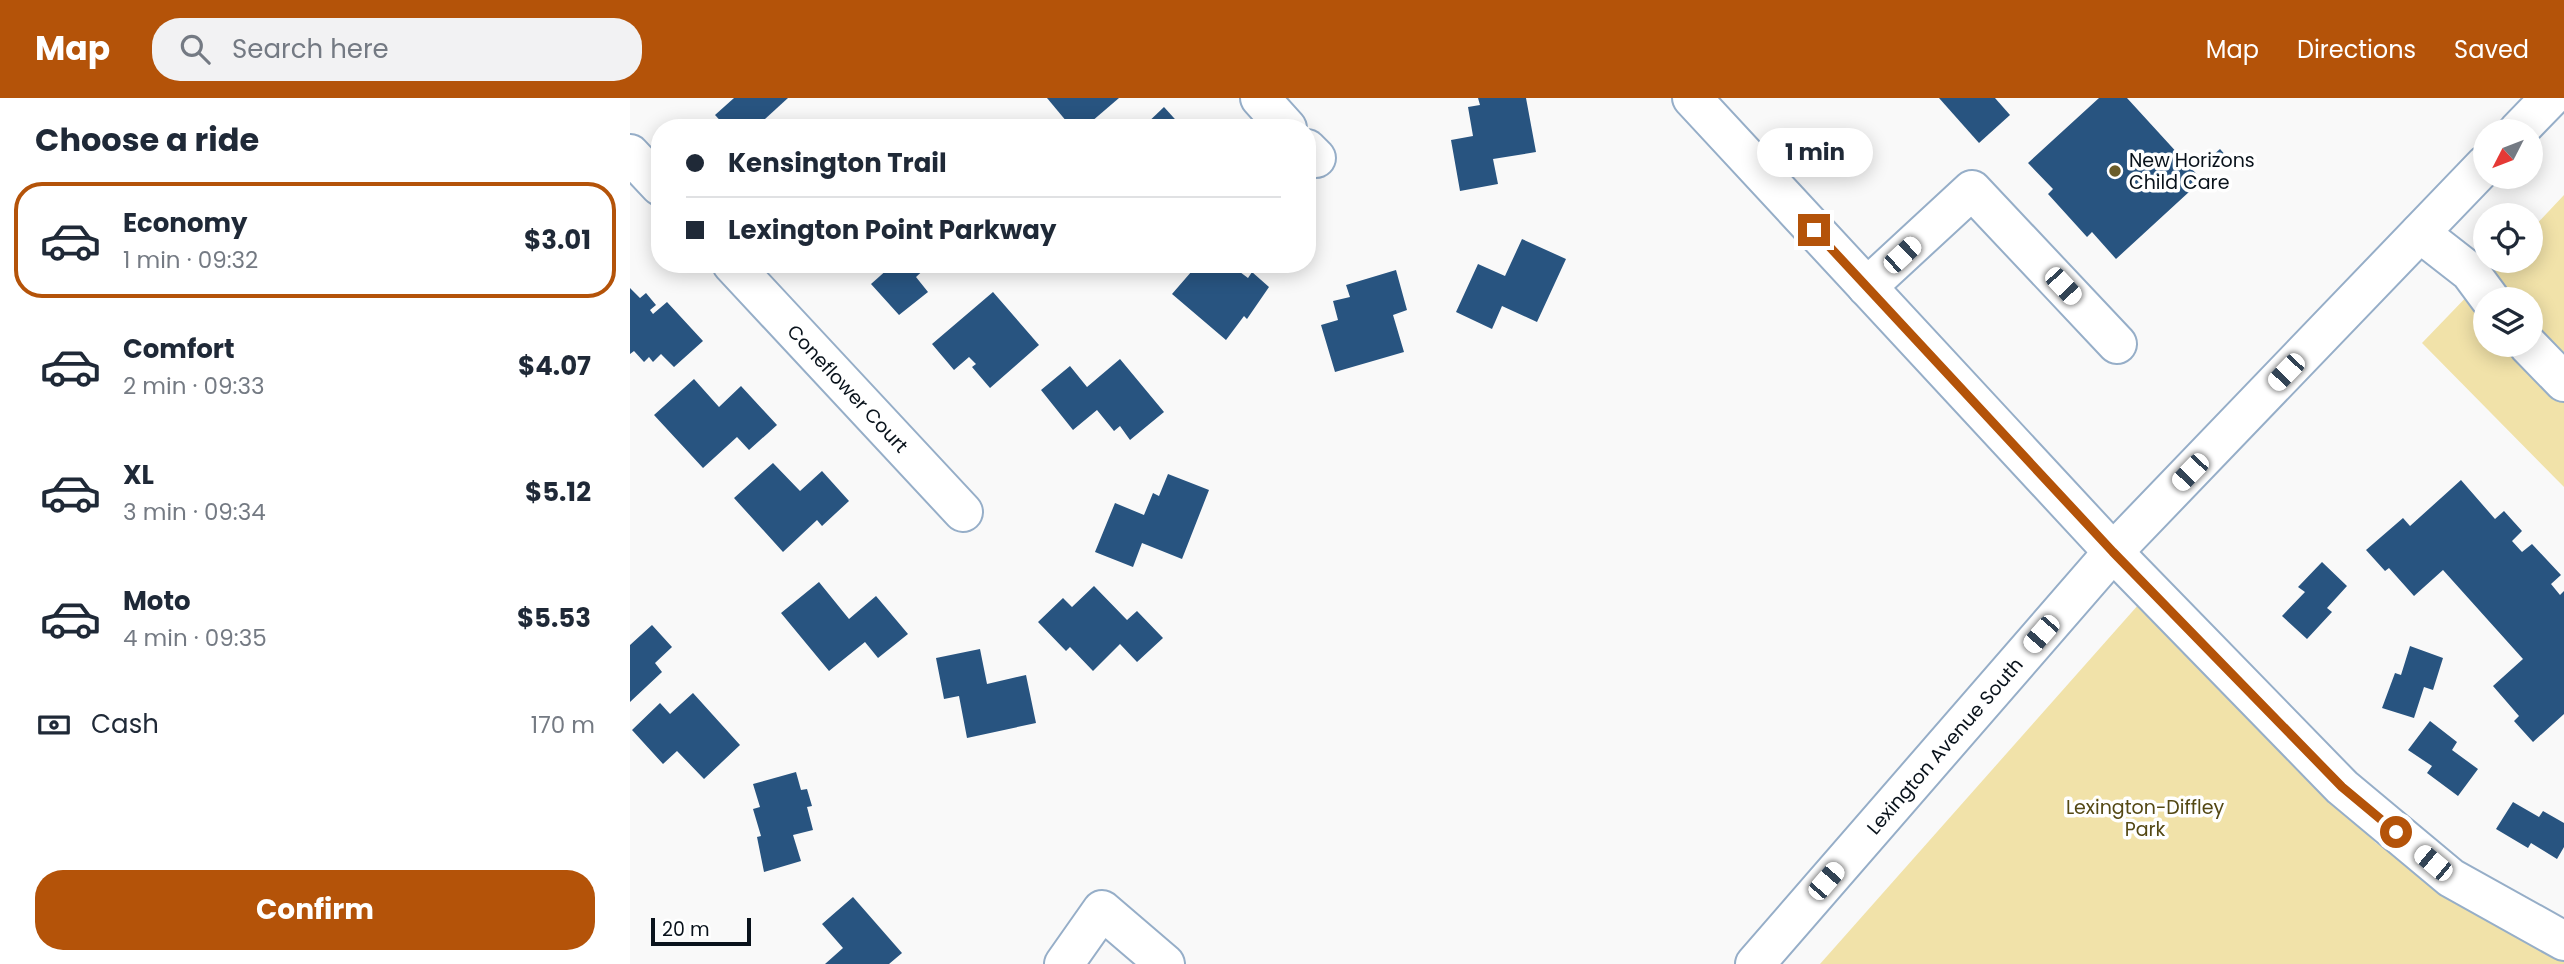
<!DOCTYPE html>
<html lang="en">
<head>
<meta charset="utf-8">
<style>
	:root { --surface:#fff; --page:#f2f2f3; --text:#1f2937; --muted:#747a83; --line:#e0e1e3; --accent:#b45309 }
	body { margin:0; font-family:Poppins,sans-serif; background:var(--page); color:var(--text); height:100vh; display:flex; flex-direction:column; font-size:26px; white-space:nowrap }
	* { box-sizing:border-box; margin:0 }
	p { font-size:23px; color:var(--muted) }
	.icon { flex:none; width:38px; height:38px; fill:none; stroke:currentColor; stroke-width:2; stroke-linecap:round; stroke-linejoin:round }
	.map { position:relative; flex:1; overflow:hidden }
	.panel { display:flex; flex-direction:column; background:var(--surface); width:630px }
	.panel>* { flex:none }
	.banner { position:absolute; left:21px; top:21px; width:665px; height:154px; border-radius:28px; box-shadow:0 4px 18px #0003; display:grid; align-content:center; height:154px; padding:0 35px; background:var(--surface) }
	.needle { width:46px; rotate:228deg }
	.buttons { position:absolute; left:1843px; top:21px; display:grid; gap:14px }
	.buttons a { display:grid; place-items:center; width:70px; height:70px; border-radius:50%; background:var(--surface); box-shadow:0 4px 18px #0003; font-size:35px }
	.scale { position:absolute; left:21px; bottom:18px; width:100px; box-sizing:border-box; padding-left:7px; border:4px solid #09121b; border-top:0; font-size:19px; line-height:24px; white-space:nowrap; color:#09121b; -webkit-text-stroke:5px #fff; paint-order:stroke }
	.end { position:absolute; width:32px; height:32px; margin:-16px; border:9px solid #b45309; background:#fff; box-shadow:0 0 0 4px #fff }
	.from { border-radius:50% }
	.bubble { position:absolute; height:49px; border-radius:24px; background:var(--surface); box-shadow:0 4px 18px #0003; font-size:23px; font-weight:700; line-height:49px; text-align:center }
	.car { position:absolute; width:21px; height:42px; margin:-21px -10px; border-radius:9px; box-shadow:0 0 5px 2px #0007; background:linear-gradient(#fff 24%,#345 0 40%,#fff 0 76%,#345 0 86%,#fff 0) }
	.banner b { display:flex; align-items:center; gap:24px; height:66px; font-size:26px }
	.banner b+b { border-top:2px solid var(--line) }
	.banner i { width:18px; height:18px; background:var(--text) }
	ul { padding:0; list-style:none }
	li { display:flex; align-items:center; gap:21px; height:116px; margin:0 14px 10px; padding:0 21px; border:4px solid transparent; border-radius:28px }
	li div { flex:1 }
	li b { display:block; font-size:26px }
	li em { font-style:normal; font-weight:700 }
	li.on { border-color:var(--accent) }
	li>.icon { width:63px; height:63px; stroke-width:1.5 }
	h2 { padding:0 35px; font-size:32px; line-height:84px }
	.pay { display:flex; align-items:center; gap:18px; height:77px; padding:0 35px; font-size:26px }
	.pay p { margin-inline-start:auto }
	.primary-button { display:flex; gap:14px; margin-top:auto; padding:14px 35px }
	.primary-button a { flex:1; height:80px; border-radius:28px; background:var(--accent); color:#fff; font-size:28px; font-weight:700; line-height:80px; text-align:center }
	header { display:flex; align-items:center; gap:42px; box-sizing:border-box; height:98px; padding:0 35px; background:var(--accent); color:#fff }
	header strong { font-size:33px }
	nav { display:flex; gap:38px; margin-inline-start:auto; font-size:24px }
	.search { width:490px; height:63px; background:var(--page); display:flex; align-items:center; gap:18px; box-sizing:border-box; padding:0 24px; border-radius:28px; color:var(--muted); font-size:26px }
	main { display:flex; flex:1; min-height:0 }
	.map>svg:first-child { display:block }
	.green { fill:#f1e2a9; fill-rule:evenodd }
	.building { fill:#285480 }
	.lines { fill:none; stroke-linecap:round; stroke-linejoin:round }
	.minor-casing { stroke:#96aec8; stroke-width:42 }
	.minor { stroke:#fff; stroke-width:38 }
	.route { stroke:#b45309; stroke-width:9 }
	.poi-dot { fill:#6a5c29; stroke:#fff; stroke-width:2.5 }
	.labels { text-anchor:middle; stroke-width:7; stroke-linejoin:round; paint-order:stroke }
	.poi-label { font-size:19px; fill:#09121b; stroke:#fff; text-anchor:start }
	.street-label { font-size:19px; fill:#09121b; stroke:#fff }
	.park-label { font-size:19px; fill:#544814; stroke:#fff }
</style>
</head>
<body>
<header>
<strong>Map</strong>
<div class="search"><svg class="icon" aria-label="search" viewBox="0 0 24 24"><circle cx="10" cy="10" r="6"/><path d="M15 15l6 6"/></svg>Search here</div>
<nav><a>Map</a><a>Directions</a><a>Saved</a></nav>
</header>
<main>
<section class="panel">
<h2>Choose a ride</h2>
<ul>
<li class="on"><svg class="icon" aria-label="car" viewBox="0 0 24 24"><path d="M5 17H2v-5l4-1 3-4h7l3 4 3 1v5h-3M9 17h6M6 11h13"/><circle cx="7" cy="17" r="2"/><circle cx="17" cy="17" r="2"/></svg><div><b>Economy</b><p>1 min · 09:32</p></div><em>$3.01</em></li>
<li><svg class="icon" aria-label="car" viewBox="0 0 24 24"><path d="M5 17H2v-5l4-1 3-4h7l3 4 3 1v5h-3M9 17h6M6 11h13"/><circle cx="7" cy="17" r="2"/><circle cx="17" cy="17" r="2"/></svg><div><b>Comfort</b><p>2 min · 09:33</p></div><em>$4.07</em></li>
<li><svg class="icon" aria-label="car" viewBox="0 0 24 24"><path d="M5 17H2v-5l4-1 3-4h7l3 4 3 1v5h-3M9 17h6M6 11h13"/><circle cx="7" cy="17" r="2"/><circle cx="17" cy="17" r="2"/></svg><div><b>XL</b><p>3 min · 09:34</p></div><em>$5.12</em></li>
<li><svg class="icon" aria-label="car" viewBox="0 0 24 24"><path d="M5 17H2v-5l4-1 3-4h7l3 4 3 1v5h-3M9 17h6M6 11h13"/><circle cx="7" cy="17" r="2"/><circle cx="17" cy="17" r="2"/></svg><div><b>Moto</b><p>4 min · 09:35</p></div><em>$5.53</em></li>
</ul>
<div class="pay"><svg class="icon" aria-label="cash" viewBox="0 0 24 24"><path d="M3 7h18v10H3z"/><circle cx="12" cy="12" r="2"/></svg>Cash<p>170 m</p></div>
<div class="primary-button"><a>Confirm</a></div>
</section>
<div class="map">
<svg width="1934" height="866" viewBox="0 0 1934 866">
	<rect width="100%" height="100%" fill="#f9f9f9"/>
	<g class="green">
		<path d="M 1934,97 L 1934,389 L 1792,245 L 1871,163 L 1900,163 L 1901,132 ZM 1855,201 L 1900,201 L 1900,247 L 1855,247 Z"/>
		<path d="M 1509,506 L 1746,745 L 1907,851 L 1934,863 L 1934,866 L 1190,866 Z"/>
	</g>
	<g class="building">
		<path d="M 104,0 L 158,0 L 125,30 L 97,30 L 85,17 Z"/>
		<path d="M 417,0 L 489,0 L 454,30 L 442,30 Z"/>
		<path d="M 848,0 L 896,0 L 906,54 L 863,61 L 868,86 L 830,93 L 821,42 L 843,38 L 838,9 L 850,7 Z"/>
		<path d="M 1309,0 L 1365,0 L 1380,17 L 1349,45 Z"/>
		<path d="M 1469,0 L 1497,0 L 1572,82 L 1486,161 L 1462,134 L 1457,139 L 1418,96 L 1423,91 L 1398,65 Z"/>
		<path d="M 534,9 L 553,30 L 512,30 Z"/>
		<path d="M 1590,51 L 1597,59 L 1588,68 L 1580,60 Z"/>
		<path d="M 892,141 L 936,161 L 907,224 L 872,208 L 862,231 L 826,214 L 848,166 L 875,178 Z"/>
		<path d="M 255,166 L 300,166 L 286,179 L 298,194 L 269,217 L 241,186 L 259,170 Z"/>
		<path d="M 568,166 L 617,166 L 610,174 L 618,180 L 622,174 L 639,189 L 617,221 L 614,218 L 596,242 L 542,196 Z"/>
		<path d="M 766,172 L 777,212 L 763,217 L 774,254 L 705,274 L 691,227 L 708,222 L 703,203 L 720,199 L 716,187 Z"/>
		<path d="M 0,190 L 10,200 L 16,195 L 26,207 L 20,212 L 23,216 L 37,204 L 73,243 L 44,269 L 31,256 L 23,264 L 19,259 L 14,264 L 4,253 L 0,256 Z"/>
		<path d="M 363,194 L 409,247 L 360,290 L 342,269 L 346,266 L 339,259 L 324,272 L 302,246 Z"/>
		<path d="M 490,261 L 534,314 L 500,342 L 490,328 L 484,333 L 467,312 L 443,332 L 411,292 L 440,268 L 457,289 Z"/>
		<path d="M 64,281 L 89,309 L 111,288 L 147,327 L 119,352 L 107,339 L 73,370 L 24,317 Z"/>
		<path d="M 143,365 L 170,393 L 192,373 L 219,403 L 192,428 L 187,422 L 153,454 L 104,400 Z"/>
		<path d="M 538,376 L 579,392 L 552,461 L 512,445 L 503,469 L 465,454 L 485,405 L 514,417 L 523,395 L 529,398 Z"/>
		<path d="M 1831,382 L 1865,421 L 1874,413 L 1892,433 L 1882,443 L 1892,454 L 1902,446 L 1931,477 L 1921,486 L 1930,497 L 1934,493 L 1934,616 L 1903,644 L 1884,623 L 1889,618 L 1863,588 L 1893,561 L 1813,472 L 1784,498 L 1759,470 L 1755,473 L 1736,452 L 1773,420 L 1780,428 Z"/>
		<path d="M 1692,464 L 1717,488 L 1697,510 L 1702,514 L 1677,541 L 1652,518 L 1675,494 L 1668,489 Z"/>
		<path d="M 189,484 L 219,521 L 246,498 L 278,536 L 248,560 L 235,544 L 199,573 L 151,515 Z"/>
		<path d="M 464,488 L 497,522 L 507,513 L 533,540 L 507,564 L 490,546 L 463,573 L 440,549 L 436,553 L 408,524 L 433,500 L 442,509 Z"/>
		<path d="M 22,527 L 42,549 L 25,565 L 32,574 L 0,604 L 0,547 Z"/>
		<path d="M 1780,548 L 1813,560 L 1803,592 L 1794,589 L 1784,620 L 1752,610 L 1765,575 L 1771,577 Z"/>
		<path d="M 350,551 L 357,586 L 396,577 L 406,625 L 337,640 L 329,598 L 314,601 L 306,560 Z"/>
		<path d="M 63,595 L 110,647 L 74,681 L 47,653 L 33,666 L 2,632 L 30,605 L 40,616 Z"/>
		<path d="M 1800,623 L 1827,644 L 1822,652 L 1848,671 L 1828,698 L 1797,675 L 1802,668 L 1778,652 Z"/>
		<path d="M 166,674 L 171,692 L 177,691 L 182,708 L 177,709 L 183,732 L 163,737 L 171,763 L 134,774 L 127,739 L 131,738 L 123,711 L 130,709 L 123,686 Z"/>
		<path d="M 1883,704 L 1909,719 L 1913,713 L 1934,725 L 1934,749 L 1927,761 L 1901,745 L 1898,750 L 1866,731 Z"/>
		<path d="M 223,799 L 272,855 L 259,866 L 195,866 L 213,850 L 192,826 Z"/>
	</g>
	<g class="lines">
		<defs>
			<g id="minor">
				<path d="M 630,0 L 657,30"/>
				<path d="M 1062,0 L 1483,454 L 1712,689 L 1821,780 L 1934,843"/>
				<path d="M 1888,33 L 1920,0"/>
				<path d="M 677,51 L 686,60"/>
				<path d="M 0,56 L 30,88"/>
				<path d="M 1790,135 L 1840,174 L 1860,201"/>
				<path id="s1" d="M 102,166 L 333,414"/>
				<path d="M 1237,189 L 1342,92 L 1487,246"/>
				<path d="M 1898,247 L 1934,284"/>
				<path d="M 434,866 L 472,812 L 535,866"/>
				<path id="s2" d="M 1125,866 L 1483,454 L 1855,67"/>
			</g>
		</defs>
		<use href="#minor" class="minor-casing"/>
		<use href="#minor" class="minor"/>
	</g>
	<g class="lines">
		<path class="route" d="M 1184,132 L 1483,454 L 1712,689 L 1766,734"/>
	</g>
	<circle class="poi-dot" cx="1485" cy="73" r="7"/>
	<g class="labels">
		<g class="poi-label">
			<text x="1499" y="69">New Horizons<tspan x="1499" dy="22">Child Care</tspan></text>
		</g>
		<g class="street-label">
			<text dy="7" stroke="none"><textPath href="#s1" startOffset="170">Coneflower Court</textPath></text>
			<text dy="7" stroke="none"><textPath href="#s2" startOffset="289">Lexington Avenue South</textPath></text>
		</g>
		<g class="park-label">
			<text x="1515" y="716">Lexington-Diffley<tspan x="1515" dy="22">Park</tspan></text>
		</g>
	</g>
</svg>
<div class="buttons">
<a><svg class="needle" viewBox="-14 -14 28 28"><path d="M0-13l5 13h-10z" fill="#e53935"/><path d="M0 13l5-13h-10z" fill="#747a83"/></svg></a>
<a><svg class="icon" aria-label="locate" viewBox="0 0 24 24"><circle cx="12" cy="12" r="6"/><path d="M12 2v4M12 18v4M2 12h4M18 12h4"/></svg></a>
<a><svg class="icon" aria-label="layers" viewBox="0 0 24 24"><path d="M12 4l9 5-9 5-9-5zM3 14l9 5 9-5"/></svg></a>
</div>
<div class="scale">20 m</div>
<i class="end from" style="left:1766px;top:734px"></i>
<i class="end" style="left:1184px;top:132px"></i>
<div class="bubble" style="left:1127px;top:30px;width:116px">1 min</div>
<i class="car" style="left:1272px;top:157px;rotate:47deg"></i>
<i class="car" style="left:1433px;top:188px;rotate:137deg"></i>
<i class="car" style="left:1656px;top:274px;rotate:224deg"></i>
<i class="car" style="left:1560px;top:374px;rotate:224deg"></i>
<i class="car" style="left:1411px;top:536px;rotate:221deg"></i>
<i class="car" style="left:1803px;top:765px;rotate:310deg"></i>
<i class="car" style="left:1196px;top:783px;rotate:41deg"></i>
<div class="banner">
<b><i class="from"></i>Kensington Trail</b>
<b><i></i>Lexington Point Parkway</b>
</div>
</div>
</main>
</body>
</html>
